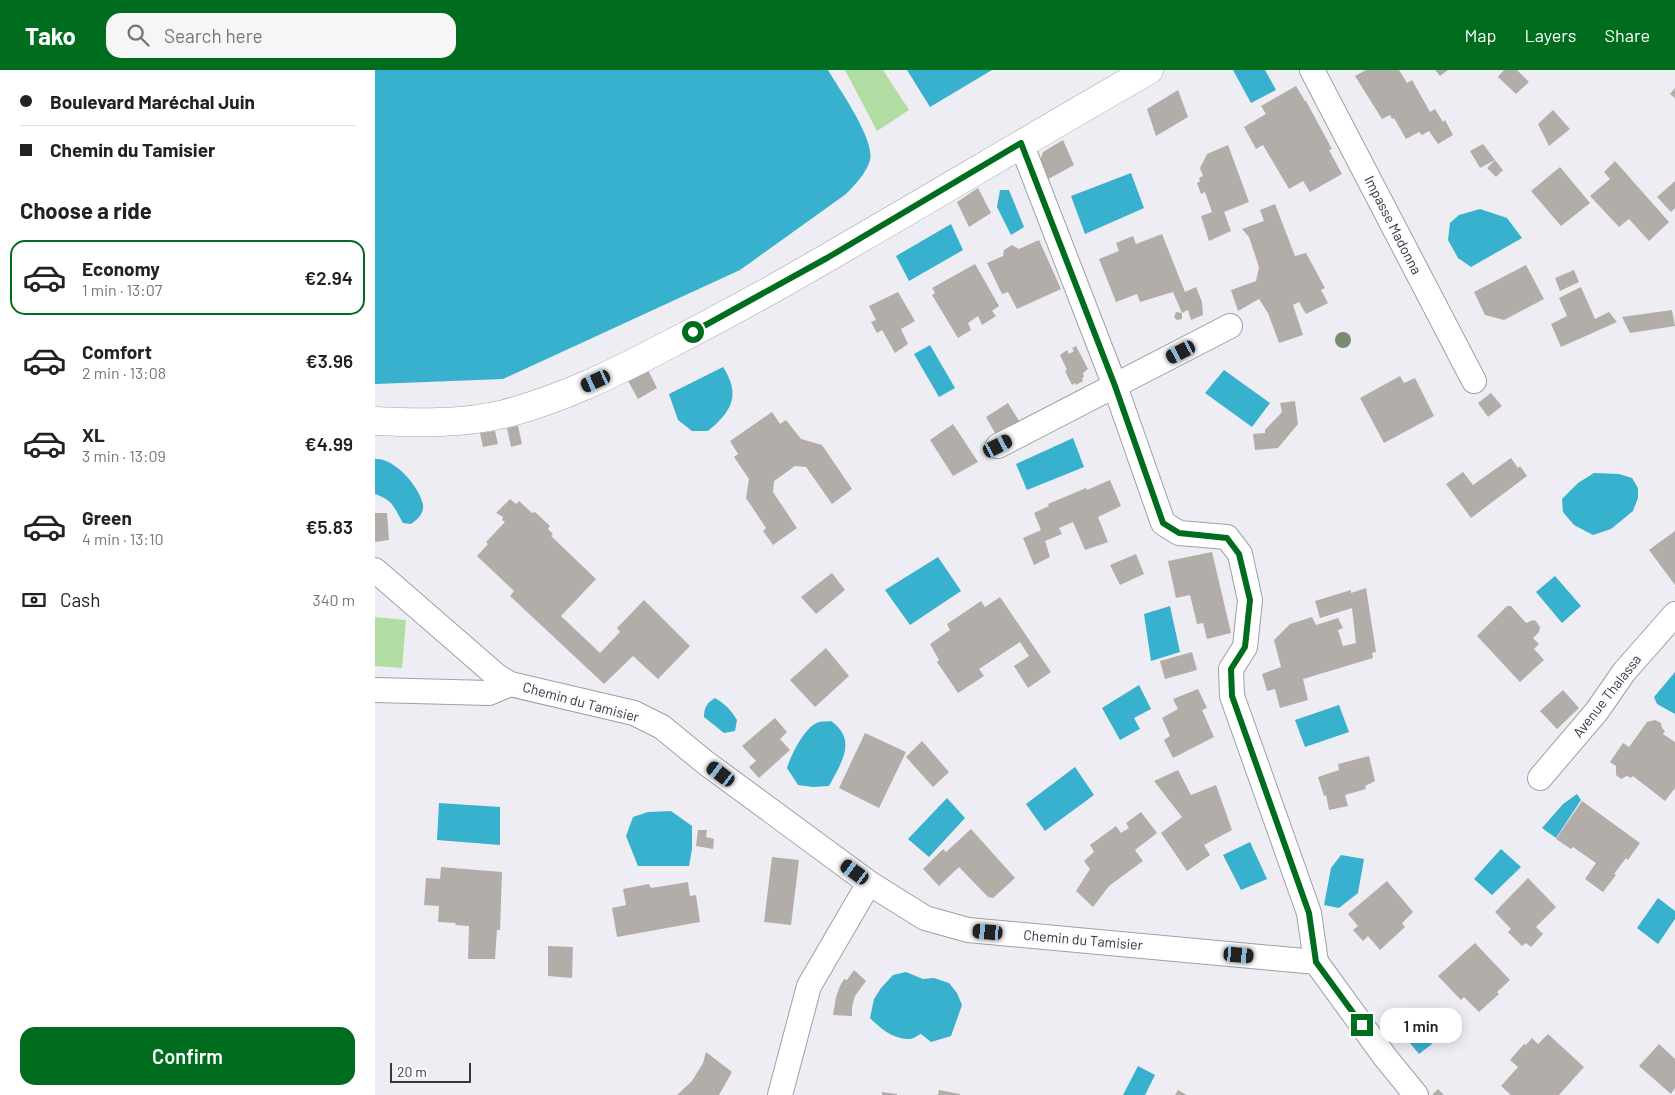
<!DOCTYPE html>
<html lang="en">
<head>
<meta charset="utf-8">
<style>
	:root { --surface:#fff; --page:#f6f6f6; --text:#222; --muted:#767676; --line:#e0e0e0; --accent:#006c1d }
	body { margin:0; font-family:Barlow,sans-serif; background:var(--page); color:var(--text); height:100vh; display:flex; flex-direction:column; font-size:19px; white-space:nowrap }
	* { box-sizing:border-box; margin:0 }
	p { font-size:16px; color:var(--muted) }
	.icon { flex:none; width:28px; height:28px; fill:none; stroke:currentColor; stroke-width:2; stroke-linecap:round; stroke-linejoin:round }
	.map { position:relative; flex:1; overflow:hidden }
	.panel { display:flex; flex-direction:column; background:var(--surface); width:375px }
	.panel>* { flex:none }
	.guide { display:grid; align-content:center; height:110px; padding:0 20px; background:var(--surface) }
	.scale { position:absolute; left:15px; bottom:12px; width:81px; box-sizing:border-box; padding-left:5px; border:2px solid #373639; border-top:0; font-size:14px; line-height:18px; white-space:nowrap; color:#373639; -webkit-text-stroke:4px #fbfafe; paint-order:stroke }
	.end { position:absolute; width:22px; height:22px; margin:-11px; border:6px solid #006c1d; background:#fff; box-shadow:0 0 0 2px #fff }
	.from { border-radius:50% }
	.bubble { position:absolute; height:35px; border-radius:15px; background:var(--surface); box-shadow:0 2px 12px #0003; font-size:16px; font-weight:600; line-height:35px; text-align:center }
	.car { position:absolute; width:15px; height:30px; margin:-15px -8px; border-radius:6px; box-shadow:0 0 4px 1px #0007; background:linear-gradient(#222 24%,#8ab4d8 0 40%,#222 0 76%,#8ab4d8 0 86%,#222 0) }
	.guide b { display:flex; align-items:center; gap:18px; height:48px; font-size:19px }
	.guide b+b { border-top:1px solid var(--line) }
	.guide i { width:12px; height:12px; background:var(--text) }
	ul { padding:0; list-style:none }
	li { display:flex; align-items:center; gap:15px; height:75px; margin:0 10px 8px; padding:0 10px; border:2px solid transparent; border-radius:15px }
	li div { flex:1 }
	li b { display:block; font-size:19px }
	li em { font-style:normal; font-weight:600 }
	li.active { border-color:var(--accent) }
	li>.icon { width:45px; height:45px; stroke-width:1.5 }
	h2 { padding:0 20px; font-size:22px; line-height:60px }
	.pay { display:flex; align-items:center; gap:12px; height:55px; padding:0 20px; font-size:19px }
	.pay p { margin-inline-start:auto }
	.button { display:flex; gap:10px; margin-top:auto; padding:10px 20px }
	.button a { flex:1; height:58px; border-radius:15px; background:var(--accent); color:#fff; font-size:20px; font-weight:600; line-height:58px; text-align:center }
	header { display:flex; align-items:center; gap:30px; box-sizing:border-box; height:70px; padding:0 25px; background:var(--accent); color:#fff }
	header strong { font-size:24px }
	nav { display:flex; gap:28px; margin-inline-start:auto; font-size:18px }
	.search { width:350px; height:45px; background:var(--page); display:flex; align-items:center; gap:12px; box-sizing:border-box; padding:0 18px; border-radius:15px; color:var(--muted); font-size:19px }
	main { display:flex; flex:1; min-height:0 }
	.map>svg:first-child { display:block }
	.green { fill:#b1dda2 }
	.water { fill:#37b1ce }
	.building { fill:#b2ada8 }
	.lines { fill:none; stroke-linecap:round; stroke-linejoin:round }
	.minor-casing { stroke:#9f9fa5; stroke-width:26 }
	.tertiary-casing { stroke:#9f9fa5; stroke-width:29 }
	.minor { stroke:#fff; stroke-width:24 }
	.tertiary { stroke:#fff; stroke-width:28 }
	.tree { fill:#798c73 }
	.route { stroke:#006c1d; stroke-width:6 }
	.labels { text-anchor:middle; stroke-width:4; stroke-linejoin:round; paint-order:stroke }
	.street-label { font-size:14px; fill:#373639; stroke:#fbfafe }
</style>
</head>
<body>
<header>
<strong>Tako</strong>
<div class="search"><svg class="icon" aria-label="search" viewBox="0 0 24 24"><circle cx="10" cy="10" r="6"/><path d="M15 15l6 6"/></svg>Search here</div>
<nav><a>Map</a><a>Layers</a><a>Share</a></nav>
</header>
<main>
<section class="panel">
<div class="guide">
<b><i class="from"></i>Boulevard Maréchal Juin</b>
<b><i></i>Chemin du Tamisier</b>
</div>
<h2>Choose a ride</h2>
<ul>
<li class="active"><svg class="icon" aria-label="car" viewBox="0 0 24 24"><path d="M5 17H2v-5l4-1 3-4h7l3 4 3 1v5h-3M9 17h6M6 11h13"/><circle cx="7" cy="17" r="2"/><circle cx="17" cy="17" r="2"/></svg><div><b>Economy</b><p>1 min · 13:07</p></div><em>€2.94</em></li>
<li><svg class="icon" aria-label="car" viewBox="0 0 24 24"><path d="M5 17H2v-5l4-1 3-4h7l3 4 3 1v5h-3M9 17h6M6 11h13"/><circle cx="7" cy="17" r="2"/><circle cx="17" cy="17" r="2"/></svg><div><b>Comfort</b><p>2 min · 13:08</p></div><em>€3.96</em></li>
<li><svg class="icon" aria-label="car" viewBox="0 0 24 24"><path d="M5 17H2v-5l4-1 3-4h7l3 4 3 1v5h-3M9 17h6M6 11h13"/><circle cx="7" cy="17" r="2"/><circle cx="17" cy="17" r="2"/></svg><div><b>XL</b><p>3 min · 13:09</p></div><em>€4.99</em></li>
<li><svg class="icon" aria-label="car" viewBox="0 0 24 24"><path d="M5 17H2v-5l4-1 3-4h7l3 4 3 1v5h-3M9 17h6M6 11h13"/><circle cx="7" cy="17" r="2"/><circle cx="17" cy="17" r="2"/></svg><div><b>Green</b><p>4 min · 13:10</p></div><em>€5.83</em></li>
</ul>
<div class="pay"><svg class="icon" aria-label="cash" viewBox="0 0 24 24"><path d="M3 7h18v10H3z"/><circle cx="12" cy="12" r="2"/></svg>Cash<p>340 m</p></div>
<div class="button"><a>Confirm</a></div>
</section>
<div class="map">
<svg width="1300" height="1025" viewBox="0 0 1300 1025">
	<rect width="100%" height="100%" fill="#ededf3"/>
	<g class="green">
		<path d="M 470,0 L 508,0 L 534,40 L 502,61 Z"/>
		<path d="M 0,547 L 31,550 L 27,598 L 0,596 Z"/>
	</g>
	<g class="water">
		<path d="M 0,0 L 453,0 C 464,19 500,69 495,90 C 492,102 480,115 471,124 L 365,200 L 128,309 L 0,314 Z"/>
		<path d="M 532,0 L 617,0 L 555,37 Z"/>
		<path d="M 858,0 L 890,0 L 901,20 L 876,33 Z"/>
		<path d="M 756,103 L 769,138 L 710,164 L 696,126 Z"/>
		<path d="M 625,120 L 634,120 L 649,157 L 636,165 L 622,137 Z"/>
		<path d="M 1105,139 L 1132,148 L 1147,168 L 1096,197 L 1083,188 L 1073,170 L 1075,153 L 1084,145 Z"/>
		<path d="M 576,154 L 588,180 L 534,211 L 521,186 Z"/>
		<path d="M 555,275 L 580,318 L 564,327 L 539,284 Z"/>
		<path d="M 348,297 C 366,325 357,341 333,361 L 317,361 L 303,350 L 294,324 Z"/>
		<path d="M 849,300 L 895,333 L 877,357 L 830,323 Z"/>
		<path d="M 698,368 L 709,397 L 652,420 L 641,394 Z"/>
		<path d="M 0,389 C 19,387 45,417 48,435 C 49,444 42,450 36,454 L 28,453 C 18,436 19,431 0,424 Z"/>
		<path d="M 1219,403 L 1244,404 L 1257,408 L 1263,418 L 1263,428 L 1258,441 L 1236,459 L 1218,465 L 1199,455 L 1188,442 L 1187,429 L 1203,413 Z"/>
		<path d="M 563,487 L 586,521 L 535,555 L 510,520 Z"/>
		<path d="M 1180,506 L 1206,536 L 1187,553 L 1161,522 Z"/>
		<path d="M 795,536 L 805,582 L 776,591 L 769,544 Z"/>
		<path d="M 1300,602 L 1300,644 L 1282,634 L 1279,627 Z"/>
		<path d="M 764,615 L 776,639 L 759,648 L 765,659 L 745,670 L 727,638 Z"/>
		<path d="M 340,628 C 350,634 356,640 362,650 L 360,661 L 349,663 L 329,647 C 329,637 332,633 340,628 Z"/>
		<path d="M 964,635 L 974,662 L 930,677 L 920,650 Z"/>
		<path d="M 456,651 C 483,670 466,693 454,716 L 438,717 L 423,715 L 412,698 C 416,685 430,656 444,652 C 448,651 452,652 456,651 Z"/>
		<path d="M 700,697 L 719,725 L 670,761 L 651,734 Z"/>
		<path d="M 1202,724 L 1206,730 L 1181,768 L 1167,758 L 1188,734 Z"/>
		<path d="M 572,728 L 590,748 L 554,787 L 533,769 Z"/>
		<path d="M 64,733 L 125,737 L 125,775 L 62,770 Z"/>
		<path d="M 296,741 L 317,756 L 317,779 L 314,796 L 263,796 L 251,766 L 258,747 L 273,742 Z"/>
		<path d="M 875,772 L 892,809 L 866,820 L 848,785 Z"/>
		<path d="M 1126,779 L 1146,797 L 1117,825 L 1099,809 Z"/>
		<path d="M 966,785 L 989,789 L 983,823 L 964,838 L 949,835 L 956,798 Z"/>
		<path d="M 1283,828 L 1300,841 L 1300,849 L 1283,874 L 1262,858 Z"/>
		<path d="M 531,902 L 548,909 L 559,908 L 574,913 L 582,923 L 587,935 L 576,966 L 556,972 L 546,964 C 543,965 538,969 535,969 C 519,970 505,958 495,948 L 499,929 L 506,918 L 518,905 Z"/>
		<path d="M 1035,947 L 1057,974 L 1044,984 L 1021,956 Z"/>
		<path d="M 763,996 L 780,1005 L 770,1025 L 748,1025 Z"/>
	</g>
	<g class="building">
		<path d="M 991,0 L 1024,0 L 1032,13 L 1037,10 L 1055,42 L 1060,39 L 1068,52 L 1070,50 L 1078,65 L 1063,74 L 1054,61 L 1047,65 L 1044,62 L 1031,69 L 1019,48 L 1017,49 L 1015,45 L 1007,49 L 980,6 Z"/>
		<path d="M 1060,0 L 1073,0 L 1065,6 Z"/>
		<path d="M 1129,0 L 1142,0 L 1154,12 L 1141,24 L 1123,7 Z"/>
		<path d="M 921,16 L 930,31 L 931,31 L 957,79 L 954,80 L 967,104 L 935,122 L 928,111 L 914,119 L 888,75 L 881,79 L 869,57 L 891,44 L 886,36 Z"/>
		<path d="M 1300,18 L 1300,28 L 1295,24 Z"/>
		<path d="M 803,20 L 813,47 L 781,66 L 772,39 Z"/>
		<path d="M 1178,40 L 1195,59 L 1174,76 L 1163,54 Z"/>
		<path d="M 688,70 L 699,95 L 666,113 L 665,91 L 668,82 Z"/>
		<path d="M 1108,74 L 1120,90 L 1105,98 L 1095,81 Z"/>
		<path d="M 853,75 L 874,132 L 849,142 L 856,161 L 834,171 L 826,146 L 837,142 L 830,122 L 826,124 L 822,113 L 825,111 L 824,108 L 828,106 L 825,98 L 832,84 Z"/>
		<path d="M 1120,90 L 1128,100 L 1121,107 L 1112,98 Z"/>
		<path d="M 1240,91 L 1294,152 L 1274,171 L 1254,149 L 1244,157 L 1215,126 L 1235,109 L 1229,102 Z"/>
		<path d="M 1185,97 L 1215,133 L 1186,156 L 1156,121 Z"/>
		<path d="M 1300,111 L 1300,138 L 1296,142 L 1282,127 Z"/>
		<path d="M 603,118 L 616,143 L 594,157 L 582,132 Z"/>
		<path d="M 900,134 L 920,186 L 931,183 L 950,218 L 946,220 L 953,233 L 931,244 L 924,232 L 918,235 L 928,265 L 904,273 L 893,243 L 884,229 L 863,241 L 856,220 L 881,211 L 884,197 L 874,167 L 867,159 L 889,151 L 885,140 Z"/>
		<path d="M 787,164 L 810,222 L 821,217 L 827,232 L 828,245 L 816,250 L 813,240 L 807,243 L 807,249 L 802,250 L 799,247 L 801,242 L 807,243 L 798,222 L 765,232 L 762,224 L 741,232 L 724,189 L 744,181 L 741,173 L 758,166 L 761,174 Z"/>
		<path d="M 664,170 L 686,219 L 642,239 L 633,222 L 627,224 L 612,193 L 628,186 L 629,180 L 637,175 L 644,179 Z"/>
		<path d="M 600,194 L 624,236 L 617,241 L 621,246 L 607,255 L 603,246 L 593,253 L 596,260 L 583,268 L 557,225 L 560,223 L 557,218 Z"/>
		<path d="M 1151,195 L 1169,229 L 1129,250 L 1110,245 L 1099,222 Z"/>
		<path d="M 1199,200 L 1204,212 L 1185,221 L 1180,208 Z"/>
		<path d="M 1206,217 L 1220,249 L 1234,242 L 1242,252 L 1186,277 L 1176,254 L 1192,246 L 1184,228 Z"/>
		<path d="M 523,222 L 540,251 L 526,259 L 533,274 L 520,283 L 507,260 L 502,263 L 496,252 L 501,250 L 494,236 Z"/>
		<path d="M 1297,240 L 1300,256 L 1255,263 L 1247,247 Z"/>
		<path d="M 701,276 L 713,299 L 708,303 L 709,307 L 707,308 L 708,311 L 701,315 L 700,313 L 697,315 L 690,301 L 692,300 L 685,285 L 692,280 L 694,284 L 699,281 L 697,278 Z"/>
		<path d="M 273,300 L 282,318 L 263,329 L 253,311 Z"/>
		<path d="M 1025,306 L 1029,313 L 1040,308 L 1059,346 L 1009,373 L 985,328 Z"/>
		<path d="M 1116,323 L 1127,336 L 1113,347 L 1103,333 Z"/>
		<path d="M 920,331 L 923,354 L 903,378 L 880,380 L 878,364 L 890,363 L 890,360 L 907,342 L 905,333 Z"/>
		<path d="M 633,333 L 646,354 L 632,361 L 620,363 L 611,347 Z"/>
		<path d="M 397,342 L 405,354 L 411,350 L 426,369 L 447,375 L 477,419 L 457,434 L 431,397 L 420,396 L 399,411 L 398,422 L 422,458 L 398,475 L 388,461 L 391,458 L 371,428 L 374,409 L 359,387 L 363,384 L 355,371 Z"/>
		<path d="M 578,354 L 603,392 L 578,406 L 555,370 Z"/>
		<path d="M 143,356 L 147,374 L 136,377 L 132,358 Z"/>
		<path d="M 120,361 L 123,374 L 108,377 L 105,363 Z"/>
		<path d="M 1136,388 L 1143,398 L 1145,396 L 1152,406 L 1096,448 L 1071,414 L 1088,402 L 1098,415 Z"/>
		<path d="M 735,410 L 746,436 L 723,447 L 733,472 L 710,480 L 698,452 L 684,458 L 687,464 L 670,471 L 675,487 L 659,495 L 648,468 L 666,460 L 659,443 L 674,436 L 673,434 L 711,418 L 712,420 Z"/>
		<path d="M 135,429 L 141,434 L 144,431 L 157,443 L 160,442 L 175,456 L 173,459 L 178,464 L 176,466 L 221,509 L 186,546 L 225,583 L 245,562 L 242,558 L 269,530 L 315,576 L 283,609 L 258,586 L 229,614 L 135,526 L 139,521 L 102,486 L 113,474 L 111,472 L 130,452 L 127,450 L 128,447 L 121,443 Z"/>
		<path d="M 0,443 L 12,443 L 14,470 L 0,472 Z"/>
		<path d="M 1300,461 L 1300,515 L 1274,480 Z"/>
		<path d="M 837,482 L 856,563 L 832,569 L 828,553 L 822,554 L 815,525 L 801,528 L 793,491 Z"/>
		<path d="M 761,484 L 769,504 L 745,515 L 735,495 Z"/>
		<path d="M 457,503 L 470,520 L 441,544 L 426,527 Z"/>
		<path d="M 991,518 L 1001,582 L 997,583 L 998,588 L 928,609 L 933,630 L 905,638 L 900,619 L 892,621 L 887,604 L 906,597 L 899,570 L 915,554 L 937,547 L 941,555 L 963,548 L 968,558 L 963,560 L 968,576 L 981,573 L 977,538 L 945,548 L 940,531 L 976,520 L 976,523 Z"/>
		<path d="M 625,527 L 676,602 L 653,618 L 639,596 L 654,586 L 645,572 L 604,599 L 609,606 L 583,623 L 562,592 L 564,590 L 555,574 L 575,560 L 572,554 L 606,531 L 610,537 Z"/>
		<path d="M 1132,536 L 1136,536 L 1151,553 L 1158,550 L 1161,551 L 1165,557 L 1164,562 L 1158,568 L 1164,574 L 1159,579 L 1169,590 L 1145,612 L 1102,566 Z"/>
		<path d="M 451,578 L 474,606 L 440,637 L 415,610 Z"/>
		<path d="M 817,582 L 822,600 L 790,609 L 785,591 Z"/>
		<path d="M 823,619 L 832,638 L 827,640 L 839,667 L 798,688 L 789,670 L 795,666 L 787,648 L 803,639 L 798,629 Z"/>
		<path d="M 1188,620 L 1204,638 L 1182,659 L 1165,641 Z"/>
		<path d="M 400,648 L 412,662 L 405,669 L 415,680 L 384,708 L 374,697 L 381,691 L 367,676 Z"/>
		<path d="M 1280,650 L 1286,653 L 1287,658 L 1290,661 L 1288,664 L 1300,672 L 1300,718 L 1290,731 L 1258,706 L 1256,708 L 1252,706 L 1246,709 L 1241,705 L 1241,696 L 1235,692 L 1248,673 L 1254,677 L 1272,652 Z"/>
		<path d="M 490,663 L 531,682 L 504,738 L 464,718 Z"/>
		<path d="M 547,671 L 574,702 L 558,717 L 531,687 Z"/>
		<path d="M 994,686 L 1000,711 L 990,716 L 991,719 L 970,725 L 973,736 L 954,740 L 951,725 L 949,726 L 943,707 L 964,700 L 963,694 Z"/>
		<path d="M 803,700 L 816,725 L 841,715 L 857,760 L 829,775 L 835,785 L 812,801 L 786,763 L 807,747 L 779,711 Z"/>
		<path d="M 1207,731 L 1265,773 L 1253,790 L 1251,788 L 1239,804 L 1241,805 L 1228,822 L 1210,809 L 1221,793 L 1198,777 L 1196,779 L 1181,769 Z"/>
		<path d="M 766,742 L 782,763 L 760,780 L 768,791 L 734,816 L 718,837 L 701,821 L 715,799 L 709,791 L 719,782 L 715,775 L 741,756 L 746,763 L 754,758 L 751,753 Z"/>
		<path d="M 596,759 L 640,808 L 618,828 L 613,827 L 584,797 L 564,816 L 548,799 L 568,779 L 571,782 Z"/>
		<path d="M 323,760 L 332,760 L 331,767 L 339,769 L 338,779 L 321,776 Z"/>
		<path d="M 397,787 L 424,790 L 416,855 L 389,852 Z"/>
		<path d="M 66,797 L 127,802 L 125,860 L 122,860 L 120,889 L 93,889 L 94,856 L 80,855 L 81,853 L 63,852 L 64,836 L 49,835 L 51,808 L 65,809 Z"/>
		<path d="M 1153,808 L 1181,837 L 1161,857 L 1168,864 L 1156,877 L 1151,873 L 1147,876 L 1133,862 L 1136,859 L 1120,842 Z"/>
		<path d="M 1012,811 L 1038,842 L 1027,853 L 1030,857 L 1005,880 L 993,866 L 988,871 L 978,860 L 983,856 L 973,844 Z"/>
		<path d="M 313,812 L 315,826 L 321,825 L 325,852 L 242,867 L 237,838 L 251,835 L 248,819 L 274,814 L 276,818 Z"/>
		<path d="M 1100,873 L 1135,910 L 1122,922 L 1124,924 L 1104,942 L 1089,927 L 1086,930 L 1063,906 Z"/>
		<path d="M 173,876 L 198,877 L 197,908 L 173,906 Z"/>
		<path d="M 479,900 L 491,911 L 480,926 L 477,937 L 477,946 L 458,945 L 461,927 L 465,916 L 469,909 L 472,910 Z"/>
		<path d="M 1173,964 L 1209,997 L 1184,1025 L 1136,1025 L 1126,1016 L 1143,997 L 1135,990 L 1149,974 L 1151,975 L 1157,968 L 1163,974 Z"/>
		<path d="M 1284,974 L 1300,989 L 1300,1018 L 1296,1024 L 1264,996 Z"/>
		<path d="M 331,982 L 357,1002 L 344,1025 L 302,1025 L 317,1011 L 328,993 Z"/>
		<path d="M 1063,1019 L 1069,1025 L 1057,1025 Z"/>
		<path d="M 564,1020 L 585,1024 L 585,1025 L 563,1025 Z"/>
		<path d="M 803,1020 L 812,1025 L 800,1025 Z"/>
		<path d="M 507,1022 L 522,1024 L 522,1025 L 507,1025 Z"/>
	</g>
	<g class="lines">
		<defs>
			<g id="minor">
				<path d="M 937,0 L 1099,311"/>
				<path d="M 646,73 L 740,316 L 788,453 L 804,463 L 852,467 L 865,484 L 875,530 L 870,577 L 856,599 L 857,626 L 934,843 L 941,892"/>
				<path d="M 623,376 L 855,256"/>
				<path d="M 0,500 L 122,606 L 135,614 L 259,643 L 287,657 L 331,693 L 494,813 L 550,848 L 593,860 L 941,892 L 1010,987 L 1041,1025"/>
				<path d="M 0,620 L 114,623 L 135,614"/>
				<path d="M 1165,708 L 1222,641 L 1249,602 L 1300,544"/>
				<path d="M 405,1025 L 434,916 L 494,813"/>
			</g>
			<path id="tertiary" d="M 0,351 C 42,353 88,354 129,344 C 187,329 240,303 293,275 C 330,256 367,236 403,216 C 528,145 650,71 774,0"/>
		</defs>
		<use href="#minor" class="minor-casing"/>
		<use href="#tertiary" class="tertiary-casing"/>
		<use href="#minor" class="minor"/>
		<use href="#tertiary" class="tertiary"/>
	</g>
	<circle class="tree" cx="968" cy="270" r="8"/>
	<g class="lines">
		<path class="route" d="M 318,262 L 452,188 L 646,73 L 740,316 L 788,453 L 804,463 L 852,468 L 864,484 L 875,530 L 870,577 L 856,599 L 857,626 L 934,843 L 941,892 L 987,955"/>
	</g>
	<g class="labels">
		<g class="street-label">
			<text transform="translate(1018 155) rotate(63)" y="5">Impasse Madonna</text>
			<text transform="translate(1232 626) rotate(-52)" y="5">Avenue Thalassa</text>
			<text transform="translate(206 632) rotate(15)" y="5">Chemin du Tamisier</text>
			<text transform="translate(708 870) rotate(5)" y="5">Chemin du Tamisier</text>
		</g>
	</g>
</svg>
<div class="scale">20 m</div>
<i class="end from" style="left:318px;top:262px"></i>
<i class="end" style="left:987px;top:955px"></i>
<div class="bubble" style="left:1005px;top:938px;width:82px">1 min</div>
<i class="car" style="left:806px;top:282px;rotate:243deg"></i>
<i class="car" style="left:221px;top:311px;rotate:245deg"></i>
<i class="car" style="left:623px;top:376px;rotate:63deg"></i>
<i class="car" style="left:346px;top:704px;rotate:307deg"></i>
<i class="car" style="left:480px;top:802px;rotate:306deg"></i>
<i class="car" style="left:613px;top:862px;rotate:275deg"></i>
<i class="car" style="left:864px;top:885px;rotate:95deg"></i>
</div>
</main>
</body>
</html>
